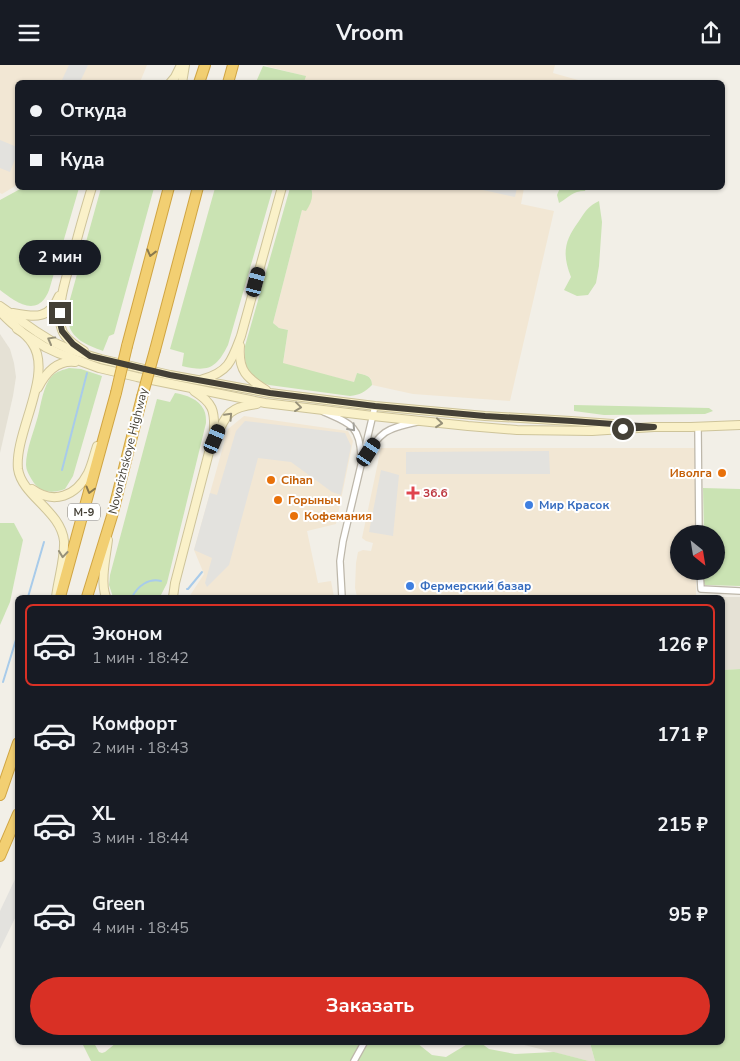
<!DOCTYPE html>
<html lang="ru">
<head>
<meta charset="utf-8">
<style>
	:root { --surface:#171b24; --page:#20242c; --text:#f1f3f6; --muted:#9ea1a6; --line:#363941; --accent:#d93025 }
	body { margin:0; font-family:"Nunito Sans",sans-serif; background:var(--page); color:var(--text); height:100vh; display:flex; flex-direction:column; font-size:19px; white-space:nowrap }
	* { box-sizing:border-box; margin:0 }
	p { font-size:16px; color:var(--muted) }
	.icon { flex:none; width:28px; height:28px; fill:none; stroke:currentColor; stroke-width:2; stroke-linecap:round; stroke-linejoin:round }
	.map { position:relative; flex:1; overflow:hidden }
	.sheet { position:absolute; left:15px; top:530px; width:710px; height:450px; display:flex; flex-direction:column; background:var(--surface); border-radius:8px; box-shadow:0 1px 4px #0004 }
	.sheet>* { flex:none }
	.top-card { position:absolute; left:15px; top:15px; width:710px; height:110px; border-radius:8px; box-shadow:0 1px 4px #0004; display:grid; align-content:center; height:110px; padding:0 15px; background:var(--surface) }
	.needle { width:32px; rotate:150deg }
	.tools { position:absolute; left:670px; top:460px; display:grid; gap:10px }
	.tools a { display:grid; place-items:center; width:55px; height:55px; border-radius:50%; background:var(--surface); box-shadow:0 1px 4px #0004; font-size:25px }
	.end { position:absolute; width:22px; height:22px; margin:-11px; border:6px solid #444036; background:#fff; box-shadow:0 0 0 2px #fff }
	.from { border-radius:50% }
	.bubble { position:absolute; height:35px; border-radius:18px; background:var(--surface); box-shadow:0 1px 4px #0004; font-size:16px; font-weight:700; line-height:35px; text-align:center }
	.car { position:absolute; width:15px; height:30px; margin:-15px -8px; border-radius:6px; box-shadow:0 0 4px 1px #0007; background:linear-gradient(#222 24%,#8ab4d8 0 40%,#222 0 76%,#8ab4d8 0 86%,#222 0) }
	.top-card b { display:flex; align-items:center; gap:18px; height:48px; font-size:19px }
	.top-card b+b { border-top:1px solid var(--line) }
	.top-card i { width:12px; height:12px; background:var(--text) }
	ul { padding:9px 0 0; list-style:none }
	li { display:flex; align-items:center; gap:15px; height:82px; margin:0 10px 8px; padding:0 5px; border:2px solid transparent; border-radius:8px }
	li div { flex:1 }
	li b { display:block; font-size:19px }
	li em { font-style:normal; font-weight:700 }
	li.on { border-color:var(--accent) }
	li>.icon { width:45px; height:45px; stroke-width:1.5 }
	.action { display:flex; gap:10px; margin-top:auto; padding:10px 15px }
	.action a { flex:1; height:58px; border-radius:30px; background:var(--accent); color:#fff; font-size:20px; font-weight:700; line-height:58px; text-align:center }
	header { display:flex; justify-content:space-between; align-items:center; height:65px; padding:0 15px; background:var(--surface); font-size:22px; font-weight:700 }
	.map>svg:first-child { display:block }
	.residential { fill:#e5e1d5 }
	.commercial { fill:#f2e7d4 }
	.green { fill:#cae3b3 }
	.parking { fill:#e3e2de }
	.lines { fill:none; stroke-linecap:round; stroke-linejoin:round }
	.stream { stroke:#a8cbea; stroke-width:2 }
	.street-casing { stroke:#bdb7aa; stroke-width:8 }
	.secondary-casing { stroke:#cec49a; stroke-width:10 }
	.highway-casing { stroke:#d0a543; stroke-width:12 }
	.street { stroke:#fff; stroke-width:5.5 }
	.secondary { stroke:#faf1c9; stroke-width:8 }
	.highway { stroke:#f2cf72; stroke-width:10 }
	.highway-bridge-casing { stroke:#d0a543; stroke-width:12; stroke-linecap:butt }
	.highway-bridge { stroke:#f2cf72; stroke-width:10 }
	.oneway { stroke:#8a794e }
	.oneway2 { stroke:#969078 }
	.oneway3 { stroke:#a2a09a }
	.route { stroke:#444036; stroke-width:6 }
	.food-dot { fill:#e8710a; stroke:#fff; stroke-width:2 }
	.health-dot { fill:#e0444e; stroke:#fff; stroke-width:2 }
	.shop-dot { fill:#3f7fe0; stroke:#fff; stroke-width:2 }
	.labels { text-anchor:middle; stroke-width:4; stroke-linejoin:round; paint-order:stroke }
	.shield { fill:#fff; stroke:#7c7972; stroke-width:1 }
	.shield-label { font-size:11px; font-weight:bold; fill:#444036 }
	.street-label { font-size:12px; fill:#444036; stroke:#fff }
	.food-label { font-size:12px; font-weight:bold; fill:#c56008; stroke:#fff; text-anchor:start }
	.health-label { font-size:12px; font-weight:bold; fill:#be3a42; stroke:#fff; text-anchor:start }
	.shop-label { font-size:12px; font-weight:bold; fill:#366cbe; stroke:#fff; text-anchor:start }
</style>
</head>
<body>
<header><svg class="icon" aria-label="menu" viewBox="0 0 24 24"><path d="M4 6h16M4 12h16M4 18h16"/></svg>Vroom<svg class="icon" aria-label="share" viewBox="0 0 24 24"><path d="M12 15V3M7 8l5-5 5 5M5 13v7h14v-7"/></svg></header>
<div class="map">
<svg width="740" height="996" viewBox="0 0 740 996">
	<rect width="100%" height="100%" fill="#f2efe7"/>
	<g class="residential">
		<path d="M 0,269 L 10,284 L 14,298 L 16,312 L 13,331 L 0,388 Z"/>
		<path d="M 722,532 L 740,532 L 740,604 L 722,605 Z"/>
		<path d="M 516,978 L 590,978 L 595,996 L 589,996 Z"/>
	</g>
	<g class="commercial">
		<path d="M 0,0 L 147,0 L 140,17 L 18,18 L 17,120 L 2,129 L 0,128 Z"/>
		<path d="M 267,0 L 555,0 L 553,8 L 578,15 L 577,18 L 304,18 L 305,11 L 266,1 Z"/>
		<path d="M 311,123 L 524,123 L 521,139 L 554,146 L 510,336 L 413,329 L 372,320 L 371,314 L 368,311 L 357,308 L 354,317 L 283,299 L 288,265 L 279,263 L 273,258 L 302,145 L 312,127 Z"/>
		<path d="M 244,351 L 348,366 L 353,376 L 336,459 L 307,466 L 318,518 L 331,516 L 334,532 L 189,532 L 204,509 L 194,485 L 228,364 Z"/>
		<path d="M 381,383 L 696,383 L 696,469 L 679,469 L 679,506 L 696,506 L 696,532 L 357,532 L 355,523 L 356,498 L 358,487 L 363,485 L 371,486 L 373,478 L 366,476 L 362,473 Z"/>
	</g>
	<g class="green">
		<path d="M 263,1 L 306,11 L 304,17 L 256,17 Z"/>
		<path d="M 22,123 L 79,123 L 50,222 C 49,226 47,230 45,233 C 32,251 12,234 0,225 L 0,135 Z"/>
		<path d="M 101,123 L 154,123 L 114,269 L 109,271 L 103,286 C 87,280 70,274 68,255 C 68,250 69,244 69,238 Z"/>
		<path d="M 215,123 L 273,123 L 228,280 C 216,304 208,307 182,301 L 184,288 L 170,284 Z"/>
		<path d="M 290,123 L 311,123 C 314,131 311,139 306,146 L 302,145 L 273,258 L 279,263 L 288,265 L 283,298 L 354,317 L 357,308 C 364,310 372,310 372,320 C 365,327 360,330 350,331 L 269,320 C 247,314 244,302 245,281 Z"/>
		<path d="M 560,123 L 560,122 L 586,123 L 585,126 C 572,126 570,132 559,138 L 557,130 Z"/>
		<path d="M 599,136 L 602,157 L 599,201 L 596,218 L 588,230 L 577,231 L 564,225 L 571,212 C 562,189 564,176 579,156 C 585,147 588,141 599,136 Z"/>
		<path d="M 69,303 L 81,304 L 102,311 L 73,411 L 65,424 C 51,429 40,428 32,415 C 29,410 26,405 26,400 C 26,385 34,366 38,351 C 41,339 43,321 52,311 C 57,306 63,305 69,303 Z"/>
		<path d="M 175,328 C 186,330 199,334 204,345 C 206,349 206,354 206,358 L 167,518 L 160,532 L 113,532 L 109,520 L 110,510 L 157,334 L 170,337 Z"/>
		<path d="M 574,340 L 709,343 L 713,346 L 705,349 L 604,350 L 574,346 Z"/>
		<path d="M 703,423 L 740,424 L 740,521 L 705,520 L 702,514 L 704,506 L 716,506 L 716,469 L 704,469 Z"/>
		<path d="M 0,458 L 14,458 L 23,475 L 10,537 L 0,560 Z"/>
		<path d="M 740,604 L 740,996 L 595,996 L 590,978 L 722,978 L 722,605 Z"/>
		<path d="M 82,978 L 94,978 L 99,987 L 102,988 L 105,987 L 116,978 L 417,978 L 432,990 L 446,992 L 469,978 L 481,978 L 489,984 L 515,989 L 554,987 L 589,996 L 91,996 Z"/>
	</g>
	<g class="parking">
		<path d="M 69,0 L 88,0 L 80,17 L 61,17 Z"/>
		<path d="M 0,75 L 17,82 L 17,89 L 10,107 L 0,103 Z"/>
		<path d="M 474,123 L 517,123 L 515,132 Z"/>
		<path d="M 245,356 L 345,368 L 351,381 L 341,430 L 332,427 L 291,397 L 258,393 L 229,500 L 207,522 L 205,518 L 212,493 L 194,485 L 210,428 L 217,430 L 236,366 Z"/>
		<path d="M 549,386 L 550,409 L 406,409 L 406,387 Z"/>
		<path d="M 381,405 L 399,410 L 393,471 L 369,467 Z"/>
		<path d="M 17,810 L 17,849 L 0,884 L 0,846 Z"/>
	</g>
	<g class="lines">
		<g class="stream">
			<path d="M 62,405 L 87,308"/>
			<path d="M 187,524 L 188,524 L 202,507"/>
			<path d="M 28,532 L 44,477"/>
			<path d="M 132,532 C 138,521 148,513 161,516"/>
			<path d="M 3,617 L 18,568"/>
		</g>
		<defs>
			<g id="street">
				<path d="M 324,347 C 349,358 360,360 361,391"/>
				<path d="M 698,362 L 699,469"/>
				<path d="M 364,394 C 382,366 384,364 417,357"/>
				<path d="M 700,506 L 701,524 L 740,526"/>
				<path d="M 342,532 L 340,496 L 343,476 L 375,341"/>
				<path d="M 354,996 L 364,978"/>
			</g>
			<g id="secondary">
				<path d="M 170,18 L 175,12 L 181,0"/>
				<path d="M 182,18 L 185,0"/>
				<path d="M 0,241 L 37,267 L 53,277 L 71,285 L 101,294 L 170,310 L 270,328 L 375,341 L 485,351 L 571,356 L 627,360"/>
				<path d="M 0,246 C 9,258 25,267 32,278 C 54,309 14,368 18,404 C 22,431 61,446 64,476 C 65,493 58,515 56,532"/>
				<path d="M 13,248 C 35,252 49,255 59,231"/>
				<path d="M 17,264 L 45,282 L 58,288 L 99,303 L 137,312 L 265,338 L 373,351 L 468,361 L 517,365 L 592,366 L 654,362 L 691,362 L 740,360"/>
				<path d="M 240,281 C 238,306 247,313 266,325"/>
				<path d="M 84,286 C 76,281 65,274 62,265 C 54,245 69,203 75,182 C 80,162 86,142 92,122"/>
				<path d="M 203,314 C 229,307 232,295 241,271 L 282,122"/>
				<path d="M 38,323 C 46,307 57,295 75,297"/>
				<path d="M 216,373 C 226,348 230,342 257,339"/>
				<path d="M 32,424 C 54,440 76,431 88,408 C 92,400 94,390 97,381"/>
				<path d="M 106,532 C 100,517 106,491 108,475"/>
				<path d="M 173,532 L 175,518 L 214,368 C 215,345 213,338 194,326"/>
			</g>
			<g id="highway">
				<path d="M 199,18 L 205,0"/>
				<path d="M 228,18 L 233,0"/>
				<path d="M 127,281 L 169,122"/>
				<path d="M 155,285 L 198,122"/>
				<path d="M 60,532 L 116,328"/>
				<path d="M 87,532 L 112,451 L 142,332"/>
				<path d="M 0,730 L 18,678"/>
				<path d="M 0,791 L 18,749"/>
			</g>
		</defs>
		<use href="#street" class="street-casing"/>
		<use href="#secondary" class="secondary-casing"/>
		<use href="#highway" class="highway-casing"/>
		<use href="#street" class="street"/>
		<use href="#secondary" class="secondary"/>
		<use href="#highway" class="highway"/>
		<defs>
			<g id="highway-bridge">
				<path d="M 116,328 L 127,281"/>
				<path d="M 142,332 L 155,285"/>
			</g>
		</defs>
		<use href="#highway-bridge" class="highway-bridge-casing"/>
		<use href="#highway-bridge" class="highway-bridge"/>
	</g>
	<defs><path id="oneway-chevron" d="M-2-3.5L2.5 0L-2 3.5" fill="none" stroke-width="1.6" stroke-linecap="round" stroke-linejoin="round" transform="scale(1.25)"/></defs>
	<g class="oneway">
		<use href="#oneway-chevron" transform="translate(151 188) rotate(104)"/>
		<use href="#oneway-chevron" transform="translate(90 425) rotate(105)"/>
	</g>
	<g class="oneway2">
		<use href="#oneway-chevron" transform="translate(51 275) rotate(-151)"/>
		<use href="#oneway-chevron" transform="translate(298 342) rotate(7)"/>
		<use href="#oneway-chevron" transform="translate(229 351) rotate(-47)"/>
		<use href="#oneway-chevron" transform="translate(439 358) rotate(6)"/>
		<use href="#oneway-chevron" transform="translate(63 489) rotate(96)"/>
	</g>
	<use class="oneway3" href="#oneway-chevron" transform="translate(352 363) rotate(48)"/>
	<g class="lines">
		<path class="route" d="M 60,248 L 60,258 L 62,266 L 73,279 L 90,291 L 170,310 L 270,328 L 375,341 L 485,351 L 572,356 L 654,362 L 623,364"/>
	</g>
	<g class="food-dot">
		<circle cx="722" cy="408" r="5"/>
		<circle cx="271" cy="415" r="5"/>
		<circle cx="278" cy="435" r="5"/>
		<circle cx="294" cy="451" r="5"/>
	</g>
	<path class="health-dot" d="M410.5 420.5h5v5h5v5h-5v5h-5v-5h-5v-5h5z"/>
	<g class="shop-dot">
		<circle cx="529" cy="440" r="5"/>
		<circle cx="410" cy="521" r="5"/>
	</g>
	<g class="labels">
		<rect class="shield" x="68" y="438.5" width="32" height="17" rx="4"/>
		<g class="shield-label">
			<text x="84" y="451">М-9</text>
		</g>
		<g class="street-label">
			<text transform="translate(128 386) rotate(-76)" y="4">Novorizhskoye Highway</text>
		</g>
		<g class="food-label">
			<text x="712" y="412" text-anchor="end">Иволга</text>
			<text x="281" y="419">Cihan</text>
			<text x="288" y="439">Горыныч</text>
			<text x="304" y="455">Кофемания</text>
		</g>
		<g class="health-label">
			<text x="423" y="432">36.6</text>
		</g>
		<g class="shop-label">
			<text x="539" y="444">Мир Красок</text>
			<text x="420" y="525">Фермерский базар</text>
		</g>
	</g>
</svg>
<div class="tools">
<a><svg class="needle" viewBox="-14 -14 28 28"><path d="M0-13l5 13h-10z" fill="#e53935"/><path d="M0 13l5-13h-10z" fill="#9ea1a6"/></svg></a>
</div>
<i class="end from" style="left:623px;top:364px"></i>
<i class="end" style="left:60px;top:248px"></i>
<div class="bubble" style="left:19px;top:175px;width:82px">2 мин</div>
<i class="car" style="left:256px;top:217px;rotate:15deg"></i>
<i class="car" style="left:215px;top:374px;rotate:23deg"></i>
<i class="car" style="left:369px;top:387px;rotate:33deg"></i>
<div class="top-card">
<b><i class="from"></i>Откуда</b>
<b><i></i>Куда</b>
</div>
<section class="sheet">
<ul>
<li class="on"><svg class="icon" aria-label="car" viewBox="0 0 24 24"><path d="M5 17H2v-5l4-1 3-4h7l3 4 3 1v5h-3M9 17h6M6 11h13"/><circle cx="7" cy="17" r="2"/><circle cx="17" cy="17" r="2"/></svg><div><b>Эконом</b><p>1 мин · 18:42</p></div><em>126 ₽</em></li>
<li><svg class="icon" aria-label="car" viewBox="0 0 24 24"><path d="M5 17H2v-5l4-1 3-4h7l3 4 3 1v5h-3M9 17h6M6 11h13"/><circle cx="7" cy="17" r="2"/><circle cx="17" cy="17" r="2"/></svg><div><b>Комфорт</b><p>2 мин · 18:43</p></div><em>171 ₽</em></li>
<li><svg class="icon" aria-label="car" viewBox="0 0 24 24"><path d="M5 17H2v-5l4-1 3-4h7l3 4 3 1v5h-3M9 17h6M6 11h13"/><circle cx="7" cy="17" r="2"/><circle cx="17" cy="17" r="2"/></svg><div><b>XL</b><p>3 мин · 18:44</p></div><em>215 ₽</em></li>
<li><svg class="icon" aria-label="car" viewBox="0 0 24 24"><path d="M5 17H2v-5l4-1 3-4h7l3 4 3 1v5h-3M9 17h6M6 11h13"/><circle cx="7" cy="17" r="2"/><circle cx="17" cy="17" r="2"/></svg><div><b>Green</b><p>4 мин · 18:45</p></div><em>95 ₽</em></li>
</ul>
<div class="action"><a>Заказать</a></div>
</section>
</div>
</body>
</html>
